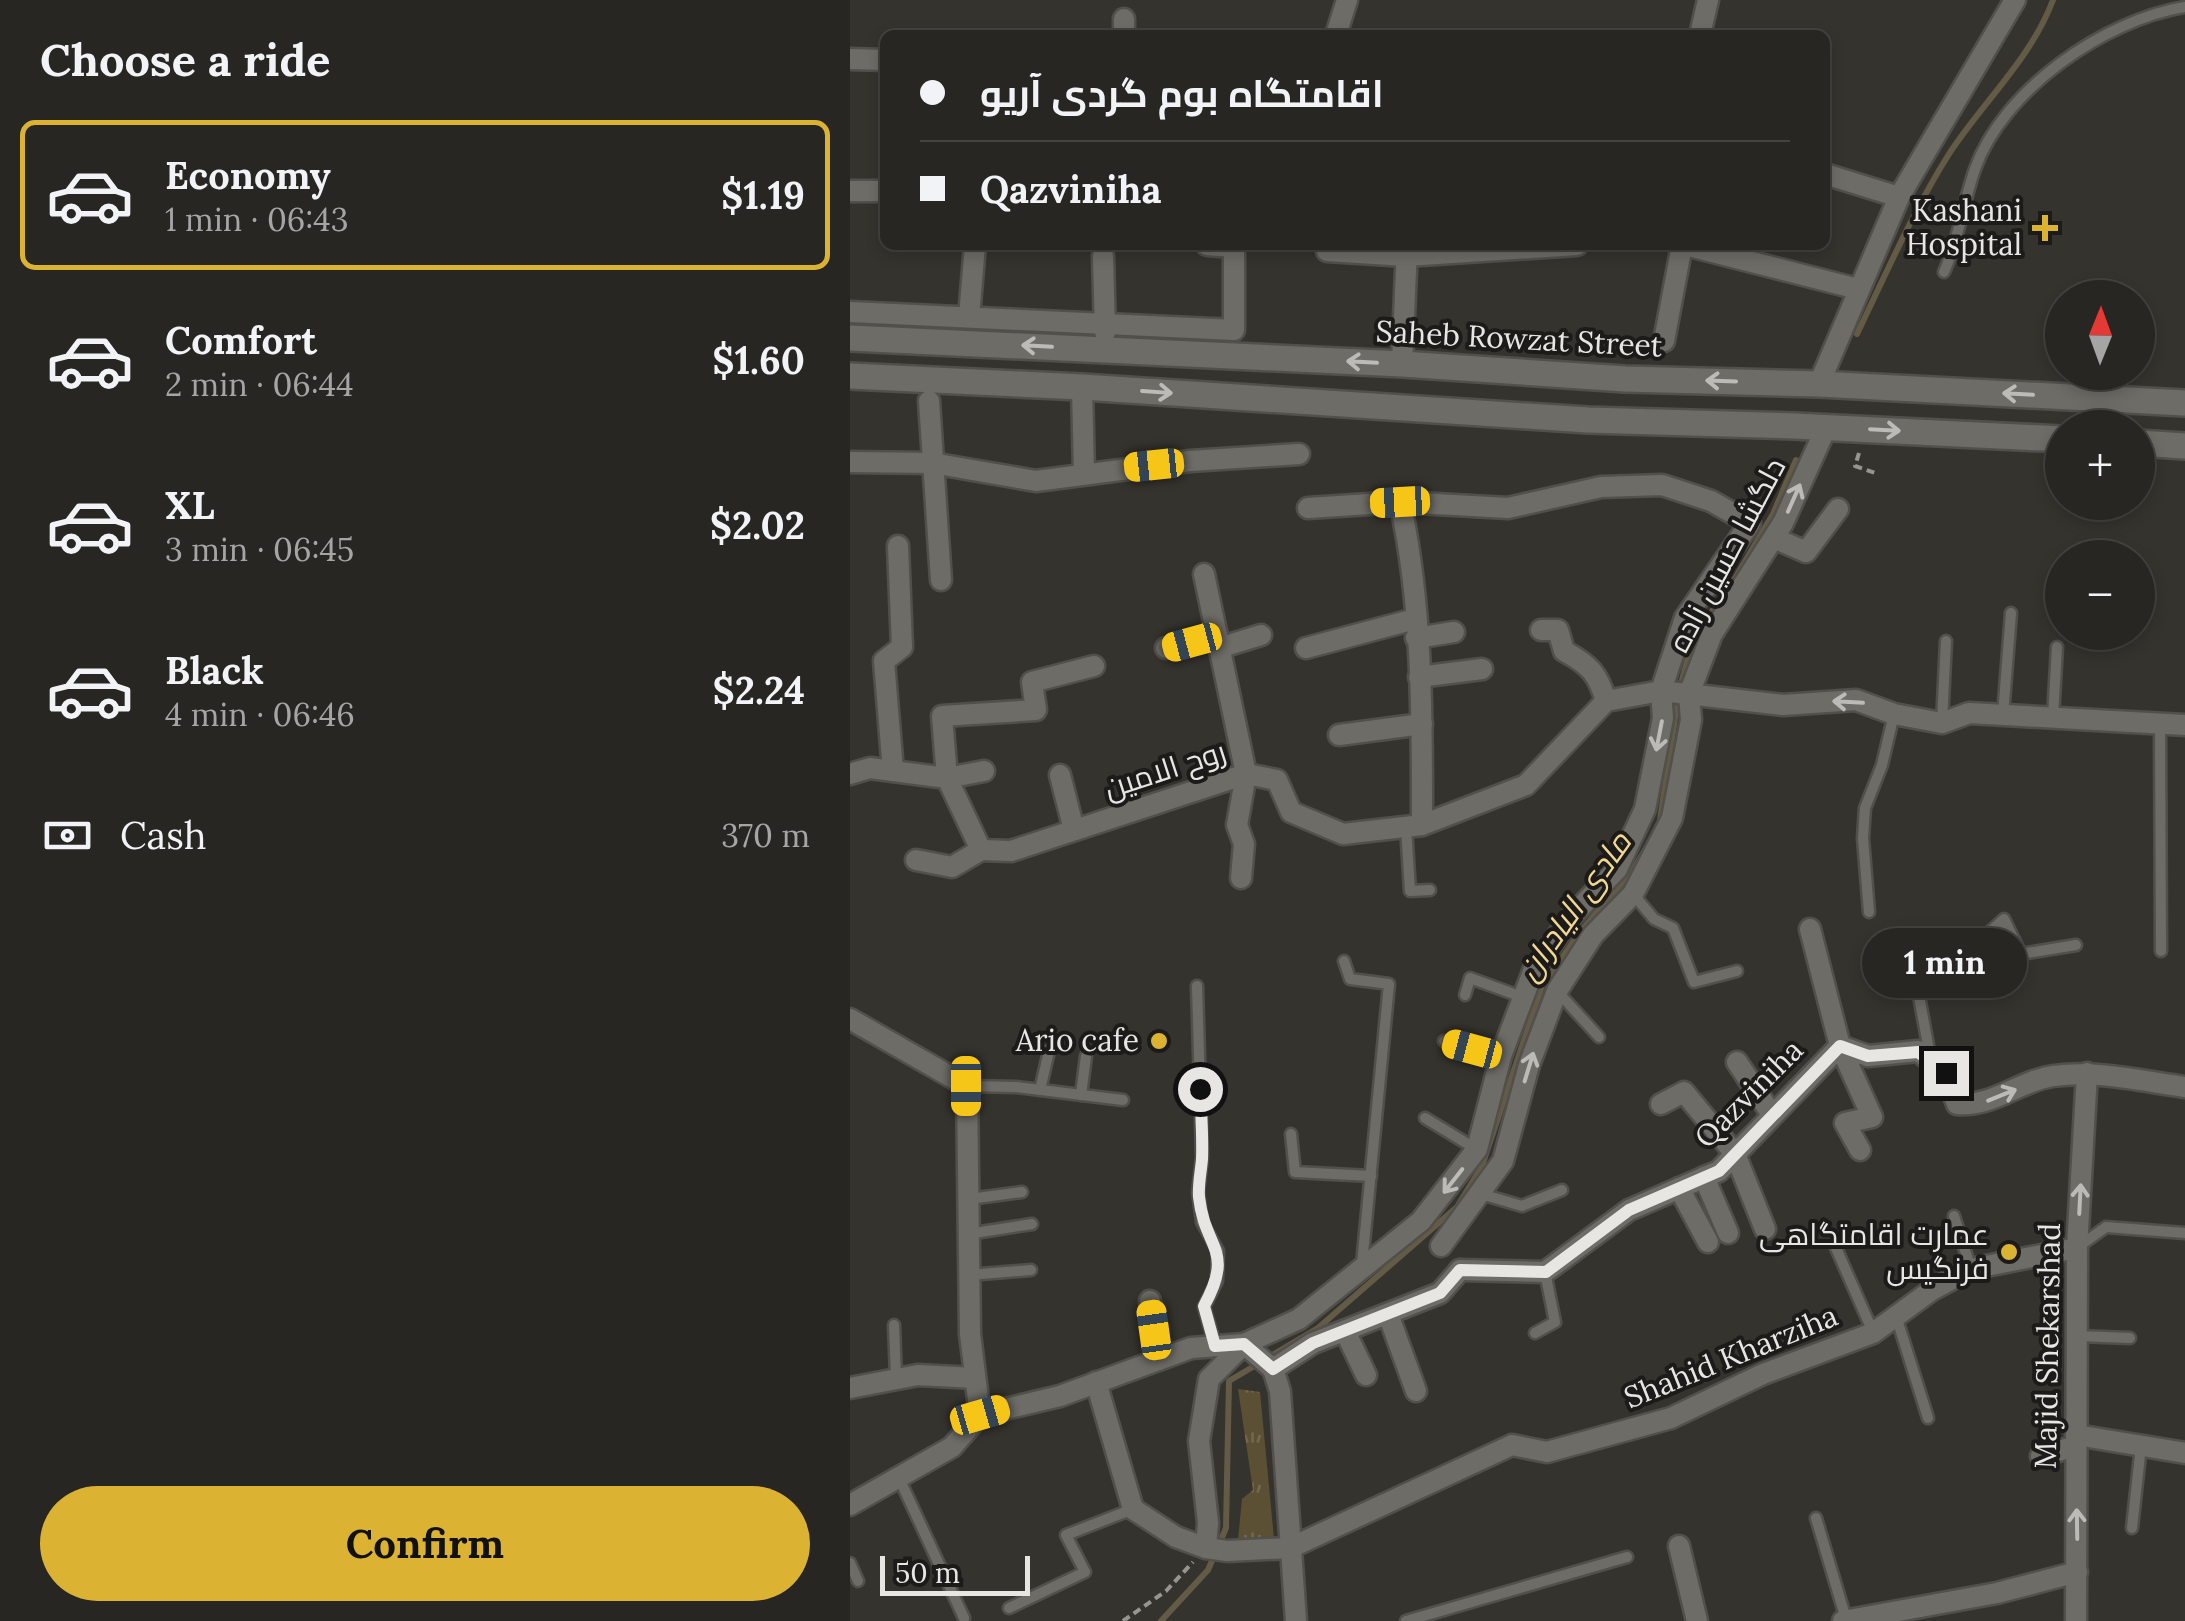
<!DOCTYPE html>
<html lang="en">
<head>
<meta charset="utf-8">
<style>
	:root { --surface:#282622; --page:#302e2a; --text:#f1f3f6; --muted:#a5a5a5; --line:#444340; --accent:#dcb233 }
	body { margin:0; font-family:Lora,Cairo,serif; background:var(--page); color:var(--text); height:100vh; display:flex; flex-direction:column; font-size:38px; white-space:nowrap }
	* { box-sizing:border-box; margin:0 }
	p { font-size:32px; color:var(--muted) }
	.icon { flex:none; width:55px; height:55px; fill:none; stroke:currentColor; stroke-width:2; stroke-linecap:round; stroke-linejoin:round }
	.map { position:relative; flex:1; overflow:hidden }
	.drawer { display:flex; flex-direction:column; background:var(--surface); width:850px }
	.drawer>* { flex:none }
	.banner { position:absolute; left:30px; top:30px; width:950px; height:220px; border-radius:15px; box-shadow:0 5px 15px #0003,0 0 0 2px var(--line); display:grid; align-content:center; height:220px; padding:0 40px; background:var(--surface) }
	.needle { width:65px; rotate:1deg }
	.buttons { position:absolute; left:1195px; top:280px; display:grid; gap:20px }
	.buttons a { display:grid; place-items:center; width:110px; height:110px; border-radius:50%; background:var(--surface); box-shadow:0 5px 15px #0003,0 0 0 2px var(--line); font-size:50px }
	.scale { position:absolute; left:30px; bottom:25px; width:150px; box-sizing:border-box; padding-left:10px; border:5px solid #e7e6e3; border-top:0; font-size:28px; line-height:35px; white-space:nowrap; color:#e7e6e3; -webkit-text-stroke:8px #1c1b19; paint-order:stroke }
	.end { position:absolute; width:45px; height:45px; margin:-22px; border:12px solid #e7e6e3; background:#111; box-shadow:0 0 0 5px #111 }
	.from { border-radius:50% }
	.bubble { position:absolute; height:70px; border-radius:35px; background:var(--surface); box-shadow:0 5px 15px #0003,0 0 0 2px var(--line); font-size:32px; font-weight:700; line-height:70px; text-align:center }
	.car { position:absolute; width:30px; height:60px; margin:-30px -15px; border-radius:12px; box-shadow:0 0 8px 2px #0007; background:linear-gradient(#f5c518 24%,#345 0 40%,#f5c518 0 76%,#345 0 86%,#f5c518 0) }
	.banner b { display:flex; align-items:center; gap:35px; height:95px; font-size:38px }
	.banner b+b { border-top:2px solid var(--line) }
	.banner i { width:25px; height:25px; background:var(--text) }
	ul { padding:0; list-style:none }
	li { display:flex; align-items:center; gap:30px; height:150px; margin:0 20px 15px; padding:0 20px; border:5px solid transparent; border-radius:15px }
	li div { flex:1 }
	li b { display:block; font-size:38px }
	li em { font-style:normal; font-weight:700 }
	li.active { border-color:var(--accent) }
	li>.icon { width:90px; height:90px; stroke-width:1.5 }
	h2 { padding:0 40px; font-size:45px; line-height:120px }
	.pay { display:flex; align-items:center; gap:25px; height:110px; padding:0 40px; font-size:38px }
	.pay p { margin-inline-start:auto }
	.primary-button { display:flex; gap:20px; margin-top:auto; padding:20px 40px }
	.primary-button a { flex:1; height:115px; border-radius:60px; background:var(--accent); color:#111; font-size:40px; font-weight:700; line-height:115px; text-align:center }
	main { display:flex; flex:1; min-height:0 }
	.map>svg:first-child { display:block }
	.grass { fill:url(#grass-tufts) }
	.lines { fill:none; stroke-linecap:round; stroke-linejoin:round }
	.stream { stroke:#635b46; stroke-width:6 }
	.service-casing { stroke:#51504c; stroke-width:15 }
	.minor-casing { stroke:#51504c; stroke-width:25 }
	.tertiary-casing { stroke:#51504c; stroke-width:30 }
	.path { stroke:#969591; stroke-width:4; stroke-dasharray:8 5; stroke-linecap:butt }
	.service { stroke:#6e6c67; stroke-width:10 }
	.minor { stroke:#6e6c67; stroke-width:20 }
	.tertiary { stroke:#6e6c67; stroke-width:25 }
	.oneway { stroke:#bdbbb8 }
	.route { stroke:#e7e6e3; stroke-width:12 }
	.poi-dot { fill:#dcb233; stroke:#1c1b19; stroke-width:4 }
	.labels { text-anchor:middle; stroke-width:8; stroke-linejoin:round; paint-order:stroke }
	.poi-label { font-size:30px; fill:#e7e6e3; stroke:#1c1b19; text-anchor:end }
	.street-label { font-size:30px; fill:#e7e6e3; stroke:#1c1b19 }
	.water-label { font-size:32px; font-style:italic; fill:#f0d794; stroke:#1c1b19 }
</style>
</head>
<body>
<main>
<section class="drawer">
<h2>Choose a ride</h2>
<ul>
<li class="active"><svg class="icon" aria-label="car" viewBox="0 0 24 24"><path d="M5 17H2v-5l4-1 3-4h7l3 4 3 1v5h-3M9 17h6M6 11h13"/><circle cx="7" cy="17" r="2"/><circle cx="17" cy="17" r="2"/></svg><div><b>Economy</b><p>1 min · 06:43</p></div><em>$1.19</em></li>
<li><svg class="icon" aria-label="car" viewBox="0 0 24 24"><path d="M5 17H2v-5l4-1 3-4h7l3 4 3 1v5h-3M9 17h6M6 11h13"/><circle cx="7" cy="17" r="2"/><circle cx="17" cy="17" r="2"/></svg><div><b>Comfort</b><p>2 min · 06:44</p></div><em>$1.60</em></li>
<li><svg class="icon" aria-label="car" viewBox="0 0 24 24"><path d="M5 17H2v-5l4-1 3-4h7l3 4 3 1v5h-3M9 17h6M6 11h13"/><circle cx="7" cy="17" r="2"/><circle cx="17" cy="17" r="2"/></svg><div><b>XL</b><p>3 min · 06:45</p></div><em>$2.02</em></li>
<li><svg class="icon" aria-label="car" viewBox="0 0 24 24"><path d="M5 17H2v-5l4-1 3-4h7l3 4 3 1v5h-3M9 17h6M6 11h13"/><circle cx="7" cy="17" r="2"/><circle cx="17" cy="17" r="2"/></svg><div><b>Black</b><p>4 min · 06:46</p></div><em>$2.24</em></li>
</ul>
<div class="pay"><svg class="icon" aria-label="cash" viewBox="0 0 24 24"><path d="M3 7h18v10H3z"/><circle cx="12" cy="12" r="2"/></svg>Cash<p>370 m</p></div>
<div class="primary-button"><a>Confirm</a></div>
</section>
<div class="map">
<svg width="1335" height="1621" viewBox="0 0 1335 1621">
	<defs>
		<pattern id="grass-tufts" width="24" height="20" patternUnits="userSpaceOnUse" patternTransform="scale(2.5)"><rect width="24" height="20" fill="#5b5033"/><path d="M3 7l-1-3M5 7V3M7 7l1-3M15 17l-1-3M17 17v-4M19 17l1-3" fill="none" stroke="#736950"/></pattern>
	</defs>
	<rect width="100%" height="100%" fill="#35332e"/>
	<path class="grass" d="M 388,1389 L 410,1392 L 424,1539 L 388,1540 L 392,1499 L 403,1490 Z"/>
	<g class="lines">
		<g class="stream">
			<path d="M 1007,334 C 1036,274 1063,211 1099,154 C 1132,103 1181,59 1203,0"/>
			<path d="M 809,827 L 829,691 L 844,635 L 878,590 L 923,514 L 946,460"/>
			<path d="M 311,1621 L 358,1570 L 376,1528 L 379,1381 L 468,1328 L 607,1207 L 632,1166 L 692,986 L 730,932 L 782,871 L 795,850"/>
		</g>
		<defs>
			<g id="service">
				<path d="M 1094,272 C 1109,239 1113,203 1125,169 C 1153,90 1254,20 1335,7"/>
				<path d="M 1153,715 L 1161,613"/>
				<path d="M 1203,717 L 1207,647"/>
				<path d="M 1092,722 L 1096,641"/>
				<path d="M 1310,723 L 1311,951"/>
				<path d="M 556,827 L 560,891 L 580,890"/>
				<path d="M 783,894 L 804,919 L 823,928 L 844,982 L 887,971"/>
				<path d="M 1019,912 L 1013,838 L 1015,808 L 1032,765 L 1044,714"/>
				<path d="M 494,961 L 500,979 L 539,984 L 512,1264"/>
				<path d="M 347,986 L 352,1157 L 348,1192 L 352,1222 L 368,1251 L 367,1281 L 354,1307 L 365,1345"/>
				<path d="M 707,991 L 749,1037"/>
				<path d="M 615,995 L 620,978 L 672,997"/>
				<path d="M 594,1041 L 650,1056"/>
				<path d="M 1080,1056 L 1069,996 L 1154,919 L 1171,954 L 1226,945"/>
				<path d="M 117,1086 L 166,1087 L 273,1100"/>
				<path d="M 190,1090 L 199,1051"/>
				<path d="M 231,1095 L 236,1056"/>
				<path d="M 575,1118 L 626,1149"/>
				<path d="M 441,1134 L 445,1172 L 521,1176"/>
				<path d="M 631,1194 L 672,1206 L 712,1190"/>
				<path d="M 119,1199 L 172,1192"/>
				<path d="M 1104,1216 L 1121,1269"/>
				<path d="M 118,1234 L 182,1224"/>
				<path d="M 1228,1247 L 1256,1227 L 1335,1233"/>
				<path d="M 986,1248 L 1023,1332"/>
				<path d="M 119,1275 L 181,1270"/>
				<path d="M 1046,1316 L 1078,1418"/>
				<path d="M 44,1325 L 46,1378"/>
				<path d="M 685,1333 L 705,1322 L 695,1272"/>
				<path d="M 1228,1336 L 1280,1338"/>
				<path d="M 49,1478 L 114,1618"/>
				<path d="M 966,1518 L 996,1619"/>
				<path d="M 1282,1528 L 1291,1446"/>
				<path d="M 0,1563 L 8,1581"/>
				<path d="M 159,1608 L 235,1572 L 216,1535 L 283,1509"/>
				<path d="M 556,1621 L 777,1557"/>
			</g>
			<g id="minor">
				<path d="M 274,35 L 274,19"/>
				<path d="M 486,35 L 497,0"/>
				<path d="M 850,35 L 858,0"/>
				<path d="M 0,59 L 35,60"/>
				<path d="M 975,174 L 1049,197"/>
				<path d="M 0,191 L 35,191"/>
				<path d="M 357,245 L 384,247"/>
				<path d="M 835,245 L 1008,289"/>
				<path d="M 477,251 L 556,256 L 727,245"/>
				<path d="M 253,256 L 255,332"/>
				<path d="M 0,312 L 384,330 L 384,245"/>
				<path d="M 119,317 L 125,245"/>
				<path d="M 814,341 L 832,245"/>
				<path d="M 552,364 L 557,246"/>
				<path d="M 969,384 L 1049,197 L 1165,0"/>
				<path d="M 232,387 L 234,473"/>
				<path d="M 79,401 L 91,580"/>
				<path d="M 0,462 L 82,463 L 186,481 L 340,461 L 449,454"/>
				<path d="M 550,502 C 573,607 572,719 572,825"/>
				<path d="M 924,538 L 956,552 L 988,509"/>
				<path d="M 354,574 L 396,774 L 387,825 L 394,844 L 391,878"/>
				<path d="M 691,630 L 708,630 L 714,651 C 740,665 748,674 756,701"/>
				<path d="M 566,638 L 604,632"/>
				<path d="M 316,648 L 367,635"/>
				<path d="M 369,648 L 411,635"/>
				<path d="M 456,648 L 565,619"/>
				<path d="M 569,677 L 632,669"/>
				<path d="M 489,735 L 572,724"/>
				<path d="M 43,771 L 34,661 L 52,647 L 48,546"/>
				<path d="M 134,771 L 97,778 L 92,716 L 186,710 L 182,682 L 244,666"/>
				<path d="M 0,774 L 20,768 L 97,778 L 131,850 L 161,851 L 396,774 L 427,780 L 441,812 L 493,834 L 572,825 L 676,785 L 756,701 L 811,691 L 933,705 L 1006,700 L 1044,714 L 1092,723 L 1119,713 L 1335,725"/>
				<path d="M 210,775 L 224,830"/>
				<path d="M 66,860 L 102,867 L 131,850"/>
				<path d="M 960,929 L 990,1046 L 1022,1117 L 995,1123 L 1010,1150"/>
				<path d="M 0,1019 L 117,1086 L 120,1334 L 130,1415"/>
				<path d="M 887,1062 L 922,1115"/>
				<path d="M 811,1104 L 834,1092 L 885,1154 L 915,1229"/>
				<path d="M 854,1177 L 878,1233"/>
				<path d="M 829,1188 L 858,1242"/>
				<path d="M 591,1246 L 653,1161 L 679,1065 L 707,991 L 743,935 L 783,894 L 822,818 L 841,720 L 839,694 L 862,634 L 933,523 L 976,428"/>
				<path d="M 610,1270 L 695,1272 L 779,1210 L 869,1171 L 990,1046 L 1018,1056 L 1068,1051 L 1096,1073 L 1107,1104 C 1143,1107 1169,1081 1203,1076 C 1247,1070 1291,1081 1335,1087"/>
				<path d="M 300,1301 L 308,1360"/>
				<path d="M 538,1314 L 566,1391"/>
				<path d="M 495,1331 L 516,1375"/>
				<path d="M 394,1344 L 423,1369 L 430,1391 L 446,1621"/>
				<path d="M 423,1369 L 463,1343 L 590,1293 L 610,1270"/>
				<path d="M 246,1382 L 283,1509 L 326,1537 L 356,1548 L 377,1551 L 440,1548 L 662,1445 L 697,1452 L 821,1418 L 913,1374 L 1023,1333 L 1082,1290 L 1121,1269 L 1227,1248"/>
				<path d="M 0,1388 L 68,1375 L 125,1378"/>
				<path d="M 1226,1435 L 1335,1453"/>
				<path d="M 1191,1456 L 1226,1446"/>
				<path d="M 0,1505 L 102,1447 L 130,1415 L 210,1396 L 341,1348 L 394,1344"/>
				<path d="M 829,1546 L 847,1621"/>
				<path d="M 356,1548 L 358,1523 L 349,1441 L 359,1379 L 394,1344 L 449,1319 L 571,1221 L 627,1149 L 651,1056 L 684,969 L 721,917 L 767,869 L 795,809 L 813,718 L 811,691 L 835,618 L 900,523 L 861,501 L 812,485 L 751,487 L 658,508 L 550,502 L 458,508"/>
				<path d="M 993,1621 L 1147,1593 L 1227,1572"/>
				<path d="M 1226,1621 L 1227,1248 L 1237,1073"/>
			</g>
			<g id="tertiary">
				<path d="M 0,338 L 552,364 L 775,379 L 969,384 L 1335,403"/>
				<path d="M 0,376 L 232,387 L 738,420 L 944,426 L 1212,439"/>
				<path d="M 1288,443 L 1335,446"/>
			</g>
		</defs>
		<use href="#service" class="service-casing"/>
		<use href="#minor" class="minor-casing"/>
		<use href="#tertiary" class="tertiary-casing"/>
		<g class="path">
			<path d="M 1009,453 L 1005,466 L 1028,474"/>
			<path d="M 273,1621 L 316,1591 L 343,1562"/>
		</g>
		<use href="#service" class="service"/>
		<use href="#minor" class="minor"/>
		<use href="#tertiary" class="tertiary"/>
	</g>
	<defs><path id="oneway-shaft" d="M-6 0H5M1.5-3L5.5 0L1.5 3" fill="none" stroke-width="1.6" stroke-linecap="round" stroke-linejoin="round" transform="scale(2.5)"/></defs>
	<g class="oneway">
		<use href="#oneway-shaft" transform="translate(187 346) rotate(-177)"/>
		<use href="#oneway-shaft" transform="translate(512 362) rotate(-177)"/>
		<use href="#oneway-shaft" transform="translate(871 381) rotate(-178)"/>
		<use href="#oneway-shaft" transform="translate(307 392) rotate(4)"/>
		<use href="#oneway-shaft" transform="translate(1168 394) rotate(-177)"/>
		<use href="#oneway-shaft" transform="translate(1035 430) rotate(3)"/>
		<use href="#oneway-shaft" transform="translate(944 498) rotate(-66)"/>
		<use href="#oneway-shaft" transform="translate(998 702) rotate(-177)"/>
		<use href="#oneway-shaft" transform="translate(809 736) rotate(101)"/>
		<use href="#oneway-shaft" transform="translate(679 1067) rotate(-73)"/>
		<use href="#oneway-shaft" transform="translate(1152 1095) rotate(-22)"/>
		<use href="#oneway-shaft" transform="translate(603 1181) rotate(128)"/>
		<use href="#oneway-shaft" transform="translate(1230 1199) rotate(-87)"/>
		<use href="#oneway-shaft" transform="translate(1227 1524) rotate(-91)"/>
	</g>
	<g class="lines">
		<path class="route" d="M 350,1089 C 351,1112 353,1136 352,1159 C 351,1172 348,1184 349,1197 C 355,1250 385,1249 354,1306 L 365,1346 L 394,1344 L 423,1369 L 463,1343 L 590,1293 L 610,1270 L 696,1272 L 779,1210 L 869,1171 L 990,1046 L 1018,1056 L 1068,1052 L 1096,1073"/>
	</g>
	<g class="poi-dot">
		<path d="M1190 213h10v10h10v10h-10v10h-10v-10h-10v-10h10z"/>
		<circle cx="309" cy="1041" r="10"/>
		<circle cx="1159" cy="1252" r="10"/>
	</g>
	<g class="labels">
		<g class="poi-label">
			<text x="1172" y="221">Kashani<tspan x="1172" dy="34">Hospital</tspan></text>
			<text x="289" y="1051">Ario cafe</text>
			<text x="1139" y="1245">عمارت اقامتگاهی<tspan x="1139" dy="34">فرنگیس</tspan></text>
		</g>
		<g class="street-label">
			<text transform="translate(669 339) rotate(3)" y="10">Saheb Rowzat Street</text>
			<text transform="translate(877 555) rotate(-62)" y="10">دلگشا حسین زاده</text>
			<text transform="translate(315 770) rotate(-18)" y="10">روح الامین</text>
			<text transform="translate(899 1094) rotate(-45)" y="10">Qazviniha</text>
			<text transform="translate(1198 1346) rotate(-89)" y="10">Majid Shekarshad</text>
			<text transform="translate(881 1357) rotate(-22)" y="10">Shahid Kharziha</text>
		</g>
		<g class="water-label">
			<text transform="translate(724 906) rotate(-55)" y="11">مادی الیادران</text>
		</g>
	</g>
</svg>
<div class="buttons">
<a><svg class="needle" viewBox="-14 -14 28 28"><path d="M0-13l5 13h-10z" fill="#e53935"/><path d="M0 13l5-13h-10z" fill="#a5a5a5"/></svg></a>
<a>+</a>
<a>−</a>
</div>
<div class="scale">50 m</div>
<i class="end from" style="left:350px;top:1089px"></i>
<i class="end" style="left:1096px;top:1073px"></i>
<div class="bubble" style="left:1012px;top:928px;width:165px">1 min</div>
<i class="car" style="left:304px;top:465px;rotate:264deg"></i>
<i class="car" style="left:550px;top:502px;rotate:267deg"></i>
<i class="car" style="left:342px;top:642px;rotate:255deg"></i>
<i class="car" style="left:622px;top:1049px;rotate:285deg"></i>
<i class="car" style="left:116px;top:1086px;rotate:180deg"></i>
<i class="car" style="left:304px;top:1330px;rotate:352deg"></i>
<i class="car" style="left:130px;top:1415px;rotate:74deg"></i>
<div class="banner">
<b><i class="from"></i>اقامتگاه بوم گردی آریو</b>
<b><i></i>Qazviniha</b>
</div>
</div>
</main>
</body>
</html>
